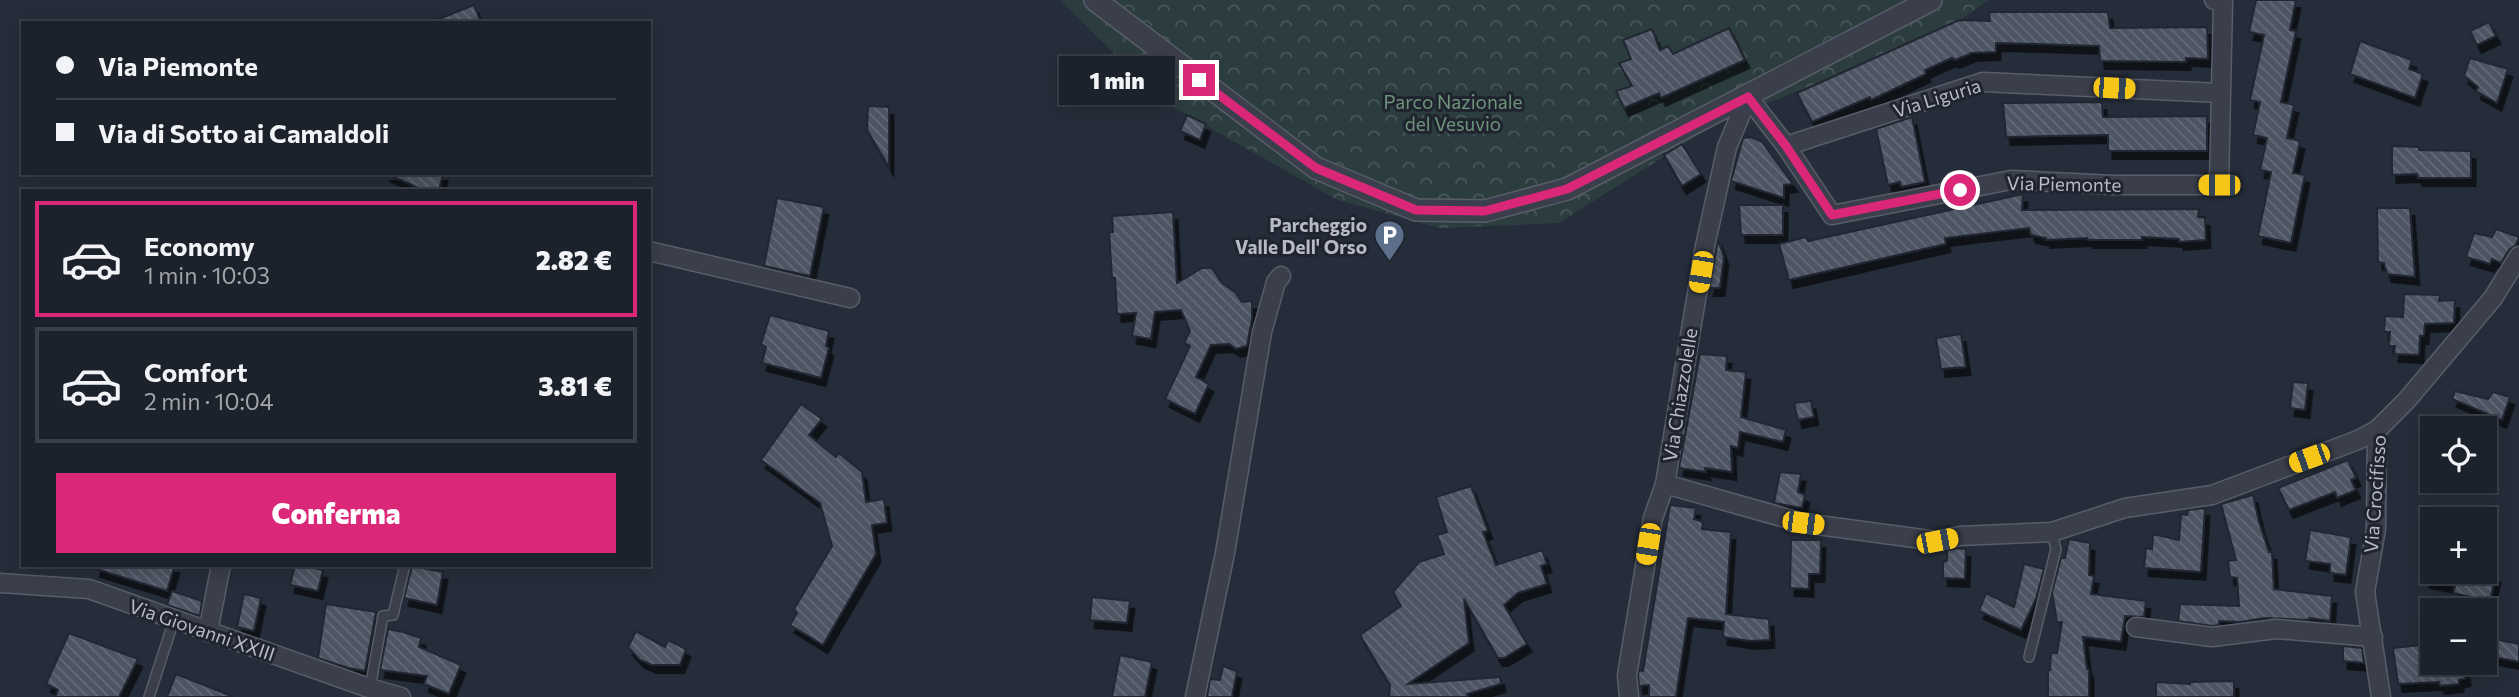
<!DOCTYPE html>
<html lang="it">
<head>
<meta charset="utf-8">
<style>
	:root { --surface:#1c222c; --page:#292f38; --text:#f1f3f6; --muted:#a0a4a9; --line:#3a3f48; --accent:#db2777 }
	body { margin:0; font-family:Commissioner,sans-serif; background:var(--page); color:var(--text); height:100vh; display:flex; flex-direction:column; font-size:26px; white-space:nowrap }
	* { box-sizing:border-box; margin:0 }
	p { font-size:23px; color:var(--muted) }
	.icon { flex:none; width:38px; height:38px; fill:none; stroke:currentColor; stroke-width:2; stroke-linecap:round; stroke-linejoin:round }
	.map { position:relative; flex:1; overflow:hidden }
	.drawer { position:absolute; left:21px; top:189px; width:630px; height:378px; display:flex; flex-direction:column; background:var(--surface); border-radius:0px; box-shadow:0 4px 18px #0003,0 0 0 2px var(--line) }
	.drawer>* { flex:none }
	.guide { position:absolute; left:21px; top:21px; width:630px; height:154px; border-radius:0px; box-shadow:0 4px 18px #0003,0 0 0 2px var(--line); display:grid; align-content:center; height:154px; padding:0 35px; background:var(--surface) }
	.tools { position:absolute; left:2420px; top:416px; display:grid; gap:14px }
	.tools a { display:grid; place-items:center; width:77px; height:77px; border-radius:0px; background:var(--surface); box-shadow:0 4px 18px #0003,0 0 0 2px var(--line); font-size:35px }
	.end { position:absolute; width:32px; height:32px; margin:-16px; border:9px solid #db2777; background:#fff; box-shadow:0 0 0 4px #fff }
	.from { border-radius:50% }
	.bubble { position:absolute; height:49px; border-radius:0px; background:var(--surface); box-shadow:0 4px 18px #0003,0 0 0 2px var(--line); font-size:23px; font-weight:800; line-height:49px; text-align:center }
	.car { position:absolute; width:21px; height:42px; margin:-21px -10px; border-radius:9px; box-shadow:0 0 5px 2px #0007; background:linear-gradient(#f5c518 24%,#345 0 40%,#f5c518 0 76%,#345 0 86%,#f5c518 0) }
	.guide b { display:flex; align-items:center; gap:24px; height:66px; font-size:26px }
	.guide b+b { border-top:2px solid var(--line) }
	.guide i { width:18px; height:18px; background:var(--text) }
	ul { padding:12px 0 0; list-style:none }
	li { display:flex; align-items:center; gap:21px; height:116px; margin:0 14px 10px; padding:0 21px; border:4px solid var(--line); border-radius:0px }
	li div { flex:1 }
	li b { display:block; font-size:26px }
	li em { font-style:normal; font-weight:800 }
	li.on { border-color:var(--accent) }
	li>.icon { width:63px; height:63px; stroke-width:1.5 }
	.action { display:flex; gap:14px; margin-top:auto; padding:14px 35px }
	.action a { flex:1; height:80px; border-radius:0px; background:var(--accent); color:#fff; font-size:28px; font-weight:800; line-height:80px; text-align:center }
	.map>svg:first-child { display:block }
	.park { fill:url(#park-crowns) }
	.building { fill:url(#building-back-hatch); stroke:#212631; stroke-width:2; filter:url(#shadow) }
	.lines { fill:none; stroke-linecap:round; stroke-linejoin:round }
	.service-casing { stroke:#585d68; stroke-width:12 }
	.minor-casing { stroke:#585d68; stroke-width:21 }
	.tertiary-casing { stroke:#585d68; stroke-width:24 }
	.service { stroke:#3a3f4b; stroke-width:9 }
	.minor { stroke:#3a3f4b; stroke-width:18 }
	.tertiary { stroke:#3a3f4b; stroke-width:21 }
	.route { stroke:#db2777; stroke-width:9 }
	.labels { text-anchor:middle; stroke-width:6; stroke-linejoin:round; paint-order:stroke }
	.street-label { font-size:19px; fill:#b5bac6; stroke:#1f242f }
	.park-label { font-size:19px; fill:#6f947b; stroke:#1f242f }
	.poi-label { font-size:19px; font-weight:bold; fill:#b5bac6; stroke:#1f242f; text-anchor:end }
</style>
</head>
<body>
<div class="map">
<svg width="2519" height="697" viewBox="0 0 2519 697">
	<defs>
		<pattern id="park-crowns" width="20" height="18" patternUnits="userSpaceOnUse" patternTransform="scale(1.75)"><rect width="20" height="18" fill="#2c3d3f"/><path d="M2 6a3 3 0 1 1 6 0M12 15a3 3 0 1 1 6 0" fill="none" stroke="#485759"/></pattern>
		<pattern id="building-back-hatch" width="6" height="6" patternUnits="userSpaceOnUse" patternTransform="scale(1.75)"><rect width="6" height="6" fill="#4d5463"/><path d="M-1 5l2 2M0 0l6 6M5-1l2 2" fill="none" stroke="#646a78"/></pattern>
		<filter id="shadow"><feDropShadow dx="4.5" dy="8" stdDeviation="0" flood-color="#0009"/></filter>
	</defs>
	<rect width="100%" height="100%" fill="#262d3a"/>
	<path class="park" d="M 1060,0 L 1988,0 L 1959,21 L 1796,92 L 1715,124 L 1559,223 L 1440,228 L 1338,200 L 1134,85 L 1142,75 L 1117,56 Z"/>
	<g class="building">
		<path d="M 2256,0 L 2296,0 L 2290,30 L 2296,31 L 2281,102 L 2294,105 L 2287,138 L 2300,141 L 2293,173 L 2305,175 L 2291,243 L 2258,236 L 2271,172 L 2260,170 L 2267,138 L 2253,135 L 2260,102 L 2250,100 L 2264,35 L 2249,32 Z"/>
		<path d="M 474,5 L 481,23 L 431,23 L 431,22 Z"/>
		<path d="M 1989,12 L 2108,12 L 2110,28 L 2207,27 L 2208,59 L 2186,58 L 2186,62 L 2100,61 L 2099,46 L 1996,43 L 1996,52 L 1972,53 L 1955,60 L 1952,58 L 1925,70 L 1926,74 L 1871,100 L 1870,97 L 1812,122 L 1797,93 L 1959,20 L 1990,21 Z"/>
		<path d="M 2489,22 L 2496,36 L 2477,45 L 2470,31 Z"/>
		<path d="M 1729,28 L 1745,60 L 1661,98 L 1659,93 L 1624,108 L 1616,91 L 1632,86 L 1619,63 L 1631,59 L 1623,40 L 1652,29 L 1660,50 L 1668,46 L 1673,54 Z"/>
		<path d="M 2360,41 L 2412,60 L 2409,69 L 2423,74 L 2415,98 L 2350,74 Z"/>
		<path d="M 2470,58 L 2508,69 L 2497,103 L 2476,91 L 2478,87 L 2464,76 Z"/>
		<path d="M 2102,102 L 2103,117 L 2207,116 L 2207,151 L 2108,151 L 2108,135 L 2006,137 L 2003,103 Z"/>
		<path d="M 868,106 L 889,107 L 889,167 L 867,130 Z"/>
		<path d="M 1187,115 L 1206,124 L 1200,140 L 1180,131 Z"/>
		<path d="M 1912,117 L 1925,182 L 1901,187 L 1900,182 L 1888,185 L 1876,129 Z"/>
		<path d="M 1751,137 L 1762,142 L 1793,184 L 1784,185 L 1784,198 L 1731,181 L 1743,138 Z"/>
		<path d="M 1682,144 L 1701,174 L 1682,186 L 1664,155 Z"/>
		<path d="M 2392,146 L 2419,147 L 2419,150 L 2471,151 L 2471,178 L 2418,178 L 2417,174 L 2392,175 Z"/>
		<path d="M 385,173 L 443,173 L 439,191 L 425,191 Z"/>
		<path d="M 2023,194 L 2022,210 L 2199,209 L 2198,217 L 2205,218 L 2206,240 L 2179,242 L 2179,239 L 2142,237 L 2142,240 L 2088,240 L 2087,238 L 2046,240 L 2046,238 L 2031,235 L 2029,228 L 1945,238 L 1946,244 L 1789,280 L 1779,244 L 1806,237 L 1808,241 Z"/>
		<path d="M 777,198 L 824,207 L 810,276 L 764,266 Z"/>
		<path d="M 1739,205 L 1783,205 L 1783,235 L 1741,235 Z"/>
		<path d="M 2377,208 L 2410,208 L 2415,277 L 2387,274 L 2384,263 L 2378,262 Z"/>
		<path d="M 1173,212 L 1177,283 L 1202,268 L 1212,268 L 1222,283 L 1235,292 L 1242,302 L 1252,301 L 1252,319 L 1247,346 L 1236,349 L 1229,344 L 1211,345 L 1196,377 L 1209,384 L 1195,414 L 1165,399 L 1190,346 L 1184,343 L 1190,331 L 1181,310 L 1155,312 L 1151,339 L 1132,336 L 1136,313 L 1117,314 L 1115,278 L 1112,278 L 1109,232 L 1113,232 L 1112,216 Z"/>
		<path d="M 2496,229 L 2519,237 L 2516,245 L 2509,250 L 2501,263 L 2492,259 L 2490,264 L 2466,257 L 2474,233 L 2492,237 Z"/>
		<path d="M 1718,240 L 1724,257 L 1720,288 L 1709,288 Z"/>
		<path d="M 2404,294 L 2440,295 L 2439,301 L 2455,300 L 2454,323 L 2425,324 L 2424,336 L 2420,336 L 2419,355 L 2394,354 L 2395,346 L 2389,346 L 2390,332 L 2384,332 L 2385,316 L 2403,317 Z"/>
		<path d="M 770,315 L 829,331 L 826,346 L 829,348 L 821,378 L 762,363 L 766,347 L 761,344 Z"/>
		<path d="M 1961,334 L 1966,367 L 1941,369 L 1936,338 Z"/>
		<path d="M 1700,354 L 1727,356 L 1726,370 L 1746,372 L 1741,417 L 1786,430 L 1783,442 L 1740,432 L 1738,448 L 1731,446 L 1732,472 L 1705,468 L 1706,472 L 1679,468 Z"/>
		<path d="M 2293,382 L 2308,383 L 2305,410 L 2290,408 Z"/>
		<path d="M 2455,391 L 2488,399 L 2493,392 L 2510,397 L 2502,420 L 2452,399 Z"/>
		<path d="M 1811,401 L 1814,417 L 1798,420 L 1794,403 Z"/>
		<path d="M 801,404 L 822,419 L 809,435 L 836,457 L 839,453 L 862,472 L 866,502 L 884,499 L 887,523 L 872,525 L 876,554 L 823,645 L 790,625 L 797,613 L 794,609 L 832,546 L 820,503 L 761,460 Z"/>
		<path d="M 2348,460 L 2356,478 L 2351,480 L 2356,490 L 2337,498 L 2335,492 L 2289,510 L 2278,488 Z"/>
		<path d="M 1780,472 L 1801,474 L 1798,492 L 1805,495 L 1802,508 L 1774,503 Z"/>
		<path d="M 1471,486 L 1488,531 L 1483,532 L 1496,565 L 1542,550 L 1547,564 L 1541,566 L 1547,584 L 1518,593 L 1504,605 L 1527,644 L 1504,658 L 1498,658 L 1464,599 L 1469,643 L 1408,684 L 1500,677 L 1501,684 L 1467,694 L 1468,697 L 1389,697 L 1390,685 L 1360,635 L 1401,606 L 1393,592 L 1419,562 L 1444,554 L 1437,535 L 1447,532 L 1436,497 Z"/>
		<path d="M 2253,495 L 2259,522 L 2269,552 L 2272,552 L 2274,589 L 2332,596 L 2330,621 L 2309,618 L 2309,620 L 2264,618 L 2241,622 L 2219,621 L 2219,625 L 2212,626 L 2178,621 L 2180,604 L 2239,606 L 2237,578 L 2230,577 L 2228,561 L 2236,560 L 2221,504 Z"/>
		<path d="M 1670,505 L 1696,508 L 1694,519 L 1703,522 L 1702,529 L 1731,532 L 1726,614 L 1769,619 L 1770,640 L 1750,641 L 1723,637 L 1724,622 L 1688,618 L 1676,697 L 1649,697 L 1649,685 L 1639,686 L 1638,675 L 1639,670 L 1643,671 Z"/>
		<path d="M 2205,508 L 2201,572 L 2144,568 L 2146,548 L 2152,549 L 2153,534 L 2179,540 L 2181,514 L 2187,515 L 2188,510 Z"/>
		<path d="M 2310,530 L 2351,537 L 2346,575 L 2330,573 L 2330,564 L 2305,561 Z"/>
		<path d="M 2069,539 L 2090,543 L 2089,575 L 2094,576 L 2091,594 L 2146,601 L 2144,617 L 2125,616 L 2121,642 L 2083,637 L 2087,669 L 2089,670 L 2089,697 L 2048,697 L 2048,670 L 2050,670 L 2051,653 L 2057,653 L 2062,622 L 2057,622 L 2052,592 L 2061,558 L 2065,558 Z"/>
		<path d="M 1791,540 L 1821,540 L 1820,574 L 1809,574 L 1809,589 L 1790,588 Z"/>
		<path d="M 1958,548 L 1966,549 L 1965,579 L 1943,578 L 1943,562 L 1947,561 L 1947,550 Z"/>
		<path d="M 2024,564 L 2044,569 L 2036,599 L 2021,630 L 1979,611 L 1986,593 L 2014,607 Z"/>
		<path d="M 96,565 L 175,565 L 167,591 L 96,569 Z"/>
		<path d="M 295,565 L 318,565 L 317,569 L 323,570 L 318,591 L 290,585 Z"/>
		<path d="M 412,566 L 443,572 L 437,605 L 404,598 Z"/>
		<path d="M 2426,572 L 2481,572 L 2496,575 L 2490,601 L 2453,593 L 2455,586 L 2425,580 Z"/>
		<path d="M 172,591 L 202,601 L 200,616 L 167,605 Z"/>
		<path d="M 244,594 L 261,598 L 254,631 L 237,627 Z"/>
		<path d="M 1092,597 L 1130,601 L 1127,623 L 1090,620 Z"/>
		<path d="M 326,604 L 376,612 L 365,671 L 348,668 L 318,658 Z"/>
		<path d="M 388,629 L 403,632 L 421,638 L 419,647 L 461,665 L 449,694 L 424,684 L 427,676 L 380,670 Z"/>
		<path d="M 636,631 L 665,647 L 668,640 L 686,649 L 680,665 L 652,665 L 640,660 L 628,647 Z"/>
		<path d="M 69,633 L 138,659 L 119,697 L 55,697 L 58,690 L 46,684 Z"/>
		<path d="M 2485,637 L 2519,644 L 2519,662 L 2485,655 Z"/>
		<path d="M 2431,644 L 2432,663 L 2464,663 L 2466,678 L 2459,680 L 2459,684 L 2440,686 L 2439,682 L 2398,684 L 2393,648 Z"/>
		<path d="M 2343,646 L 2362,648 L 2364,663 L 2343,661 Z"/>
		<path d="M 1120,655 L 1152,662 L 1145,697 L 1112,697 Z"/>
		<path d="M 1223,666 L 1237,671 L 1232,697 L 1207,697 L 1210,679 L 1220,680 Z"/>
		<path d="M 176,674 L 232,696 L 232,697 L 167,697 Z"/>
		<path d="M 2234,681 L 2234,697 L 2156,697 L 2156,682 L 2190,684 L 2190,682 Z"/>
	</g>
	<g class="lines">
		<defs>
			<g id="service">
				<path d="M 2029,657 L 2056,549 L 2052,532"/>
				<path d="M 370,688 L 383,616 L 393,615 L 405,565"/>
				<path d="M 149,697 L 174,620"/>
			</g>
			<g id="minor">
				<path d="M 1786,146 L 1983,82 L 2220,93"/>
				<path d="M 649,251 L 850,298"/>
				<path d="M 1665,484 L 1803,523 L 1937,541 L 1960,536 L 2052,532 L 2125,508 L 2212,495 L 2358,440 L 2377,430"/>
				<path d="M 0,583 L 89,589 L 366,687 L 401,697"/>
				<path d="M 2136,627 L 2212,637 L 2276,629 L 2373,637"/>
				<path d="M 208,632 L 221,565"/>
				<path d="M 1195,697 L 1225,553 L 1262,332 L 1276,282 L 1281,276"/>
				<path d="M 1629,697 L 1627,675 L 1653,518 L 1665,484 L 1705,246 L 1727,147 L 1748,97 L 1786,146 L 1832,215 L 2011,180 L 2113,185 L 2219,185 L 2223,1 L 2214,0"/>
				<path d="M 2381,697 L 2365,592 L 2376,529 L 2377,430 L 2407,400 L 2493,298 L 2519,256"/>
			</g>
			<path id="tertiary" d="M 1095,0 L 1316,168 L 1416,210 L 1485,211 L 1567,189 L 1931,0"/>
		</defs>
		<use href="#service" class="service-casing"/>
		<use href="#minor" class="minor-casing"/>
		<use href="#tertiary" class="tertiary-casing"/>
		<use href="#service" class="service"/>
		<use href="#minor" class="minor"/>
		<use href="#tertiary" class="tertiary"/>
	</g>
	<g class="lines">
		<path class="route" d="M 1199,80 L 1316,168 L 1416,210 L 1485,211 L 1567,189 L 1748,97 L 1786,146 L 1832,215 L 1960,190"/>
	</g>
	<defs>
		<symbol id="parking-pin" viewBox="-11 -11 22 30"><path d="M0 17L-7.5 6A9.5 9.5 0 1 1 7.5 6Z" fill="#5c6f8a" stroke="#1f242f"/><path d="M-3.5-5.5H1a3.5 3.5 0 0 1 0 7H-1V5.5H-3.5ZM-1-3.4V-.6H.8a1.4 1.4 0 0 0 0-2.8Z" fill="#fff"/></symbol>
	</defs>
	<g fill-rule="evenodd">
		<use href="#parking-pin" x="1372" y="218" width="35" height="47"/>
	</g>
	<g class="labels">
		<g class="street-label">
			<text transform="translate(1937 98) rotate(-17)" y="7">Via Liguria</text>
			<text transform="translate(2064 184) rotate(1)" y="7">Via Piemonte</text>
			<text transform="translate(1680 395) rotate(-81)" y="7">Via Chiazzolelle</text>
			<text transform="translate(2375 494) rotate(-86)" y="7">Via Crocifisso</text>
			<text transform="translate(202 630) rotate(19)" y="7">Via Giovanni XXIII</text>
		</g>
		<g class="park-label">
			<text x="1453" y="109">Parco Nazionale<tspan x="1453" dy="22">del Vesuvio</tspan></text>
		</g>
		<g class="poi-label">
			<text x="1367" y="232">Parcheggio<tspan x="1367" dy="22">Valle Dell' Orso</tspan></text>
		</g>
	</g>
</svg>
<div class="tools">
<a><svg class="icon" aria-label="locate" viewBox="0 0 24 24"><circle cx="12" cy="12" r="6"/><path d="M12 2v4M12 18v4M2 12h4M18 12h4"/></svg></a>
<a>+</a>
<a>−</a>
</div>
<i class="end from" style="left:1960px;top:190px"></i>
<i class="end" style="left:1199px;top:80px"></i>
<div class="bubble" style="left:1059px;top:56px;width:116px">1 min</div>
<i class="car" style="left:2114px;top:88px;rotate:93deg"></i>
<i class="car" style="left:2219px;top:185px;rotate:270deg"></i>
<i class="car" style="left:1701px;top:272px;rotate:189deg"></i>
<i class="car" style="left:2309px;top:458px;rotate:250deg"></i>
<i class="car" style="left:1803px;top:523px;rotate:97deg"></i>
<i class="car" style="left:1937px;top:541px;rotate:79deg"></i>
<i class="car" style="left:1648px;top:544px;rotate:189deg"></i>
<div class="guide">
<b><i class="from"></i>Via Piemonte</b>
<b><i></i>Via di Sotto ai Camaldoli</b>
</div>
<section class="drawer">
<ul>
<li class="on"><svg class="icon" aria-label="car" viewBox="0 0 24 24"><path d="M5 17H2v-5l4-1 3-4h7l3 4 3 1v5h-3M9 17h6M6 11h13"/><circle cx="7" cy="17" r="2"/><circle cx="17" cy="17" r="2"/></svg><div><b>Economy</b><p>1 min · 10:03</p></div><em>2.82 €</em></li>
<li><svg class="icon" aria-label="car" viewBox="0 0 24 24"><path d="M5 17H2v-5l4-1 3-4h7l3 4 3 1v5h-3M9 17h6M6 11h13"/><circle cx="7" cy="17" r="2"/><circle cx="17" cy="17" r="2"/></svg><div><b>Comfort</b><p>2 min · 10:04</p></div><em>3.81 €</em></li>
</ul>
<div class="action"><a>Conferma</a></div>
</section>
</div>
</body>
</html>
